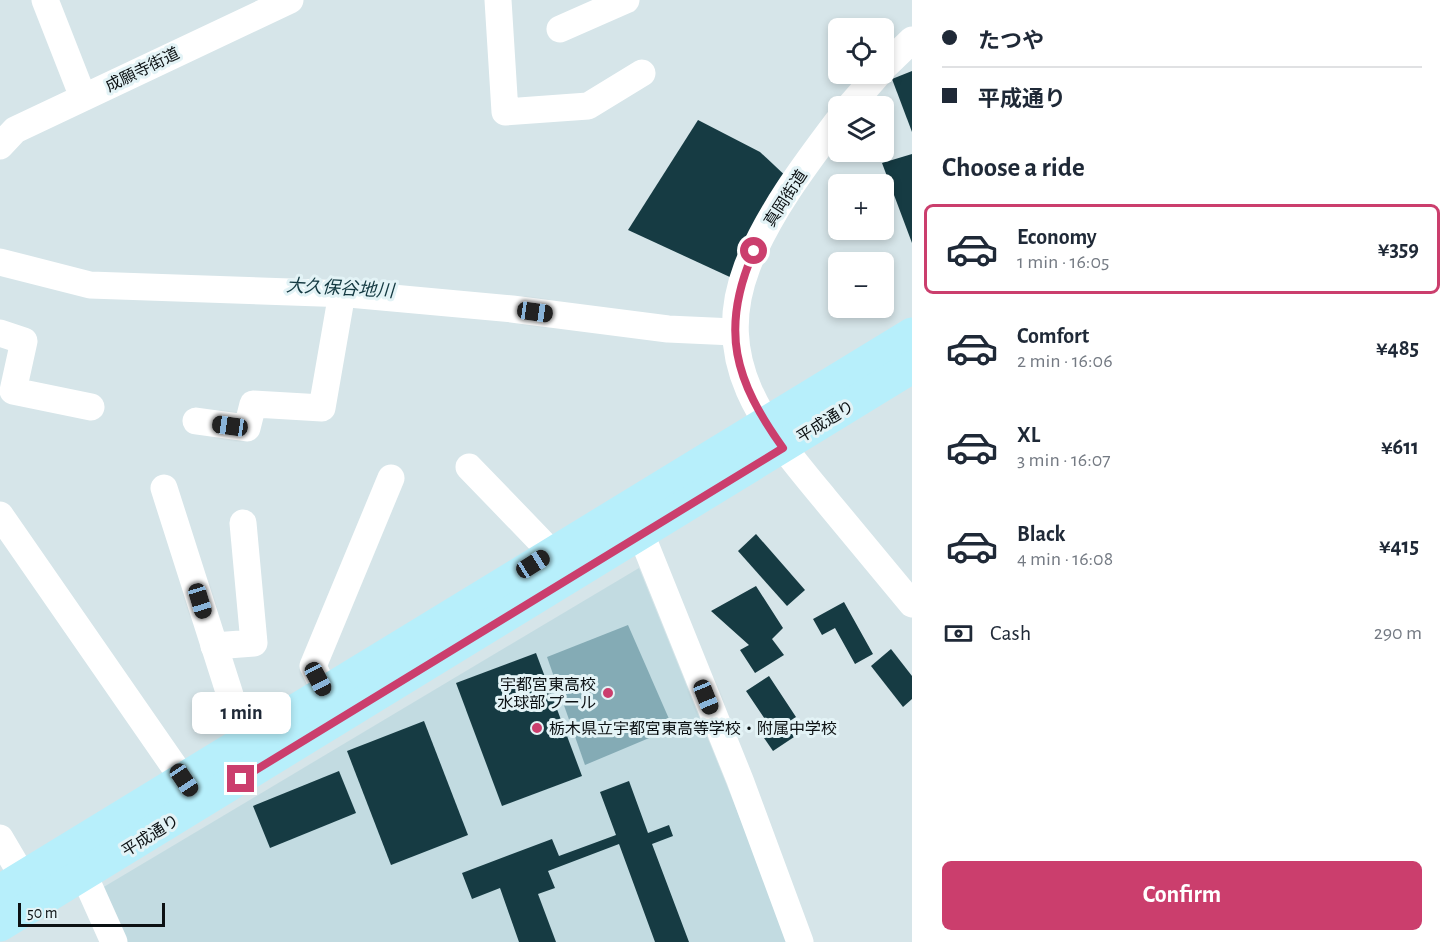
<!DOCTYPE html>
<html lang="en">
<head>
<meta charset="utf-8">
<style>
	:root { --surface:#fff; --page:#f2f2f3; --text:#1f2937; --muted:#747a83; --line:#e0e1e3; --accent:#cb3e6d }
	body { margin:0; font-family:"Alegreya Sans","Noto Sans JP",sans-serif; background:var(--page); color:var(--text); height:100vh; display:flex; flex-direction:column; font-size:22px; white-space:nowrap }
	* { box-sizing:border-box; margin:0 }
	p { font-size:20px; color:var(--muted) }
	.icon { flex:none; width:33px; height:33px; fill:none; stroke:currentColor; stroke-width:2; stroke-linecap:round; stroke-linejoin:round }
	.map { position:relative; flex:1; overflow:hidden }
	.drawer { display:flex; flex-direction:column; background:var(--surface); width:540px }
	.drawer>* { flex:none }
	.top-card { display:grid; align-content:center; height:132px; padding:0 30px; background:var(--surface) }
	.fabs { position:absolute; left:828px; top:18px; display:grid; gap:12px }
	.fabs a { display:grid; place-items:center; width:66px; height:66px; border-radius:9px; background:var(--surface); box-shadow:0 3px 9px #0003; font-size:30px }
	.scale { position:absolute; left:18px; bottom:15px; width:147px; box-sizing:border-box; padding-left:6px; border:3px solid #0c1113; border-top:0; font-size:16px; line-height:21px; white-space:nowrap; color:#0c1113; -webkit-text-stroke:4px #e3f3f6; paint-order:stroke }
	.end { position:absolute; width:27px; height:27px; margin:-14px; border:8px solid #cb3e6d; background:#fff; box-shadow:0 0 0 3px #fff }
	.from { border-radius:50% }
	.bubble { position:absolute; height:42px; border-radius:9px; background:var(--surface); box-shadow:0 3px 9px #0003; font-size:20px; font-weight:600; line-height:42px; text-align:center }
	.car { position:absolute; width:18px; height:36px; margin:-18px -9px; border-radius:8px; box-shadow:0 0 4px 2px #0007; background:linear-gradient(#222 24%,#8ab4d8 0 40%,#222 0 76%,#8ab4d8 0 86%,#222 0) }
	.top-card b { display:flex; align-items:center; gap:21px; height:57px; font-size:22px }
	.top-card b+b { border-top:2px solid var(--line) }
	.top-card i { width:15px; height:15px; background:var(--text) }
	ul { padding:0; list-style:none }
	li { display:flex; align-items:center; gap:18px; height:90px; margin:0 12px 9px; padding:0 18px; border:3px solid transparent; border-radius:9px }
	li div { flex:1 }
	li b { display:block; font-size:22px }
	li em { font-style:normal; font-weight:600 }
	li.current { border-color:var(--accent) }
	li>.icon { width:54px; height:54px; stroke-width:1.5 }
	h2 { padding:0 30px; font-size:27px; line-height:72px }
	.pay { display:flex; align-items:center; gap:15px; height:66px; padding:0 30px; font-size:22px }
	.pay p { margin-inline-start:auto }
	.action { display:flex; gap:12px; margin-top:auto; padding:12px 30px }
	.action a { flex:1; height:69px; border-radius:9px; background:var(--accent); color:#fff; font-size:24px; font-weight:600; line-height:69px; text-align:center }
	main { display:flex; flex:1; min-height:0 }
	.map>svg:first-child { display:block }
	.built { fill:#c2dbe1 }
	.water { fill:#84abb5 }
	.building { fill:#163b43 }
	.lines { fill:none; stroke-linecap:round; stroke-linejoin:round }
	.minor { stroke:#fff; stroke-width:27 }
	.major { stroke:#b7effb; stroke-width:33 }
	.route { stroke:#cb3e6d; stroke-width:8 }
	.poi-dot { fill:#cb3e6d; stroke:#e3f3f6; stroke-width:2 }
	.labels { text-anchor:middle; stroke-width:6; stroke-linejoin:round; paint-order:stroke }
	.street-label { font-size:16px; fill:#0c1113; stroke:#e3f3f6 }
	.poi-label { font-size:16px; fill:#0c1113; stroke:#e3f3f6; text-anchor:end }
	.water-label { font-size:18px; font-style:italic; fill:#123840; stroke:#e3f3f6 }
</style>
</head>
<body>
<main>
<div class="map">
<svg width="912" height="942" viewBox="0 0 912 942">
	<rect width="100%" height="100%" fill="#d6e5e9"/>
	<path class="built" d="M 639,568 L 790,942 L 125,942 L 102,888 Z"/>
	<path class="water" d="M 628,625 L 673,728 L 585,765 L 547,657 Z"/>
	<g class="building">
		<path d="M 912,71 L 912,132 L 892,79 Z"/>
		<path d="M 698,120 L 760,152 L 790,180 L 732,278 L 628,230 Z"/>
		<path d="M 912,154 L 912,243 L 882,163 Z"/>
		<path d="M 756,534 L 805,590 L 787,606 L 738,551 Z"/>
		<path d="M 756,586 L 783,628 L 772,639 L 784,655 L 755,673 L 740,650 L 749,645 L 711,611 Z"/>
		<path d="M 844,602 L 873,654 L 855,664 L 835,628 L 822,635 L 813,619 Z"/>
		<path d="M 891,649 L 912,676 L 912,699 L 903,707 L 871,666 Z"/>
		<path d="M 536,653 L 582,776 L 502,806 L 456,683 Z"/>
		<path d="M 769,676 L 796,717 L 785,724 L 794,737 L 773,751 L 762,735 L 771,728 L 746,691 Z"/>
		<path d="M 424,721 L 468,835 L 391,865 L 347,751 Z"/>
		<path d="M 339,771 L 356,813 L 270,848 L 253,806 Z"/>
		<path d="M 629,781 L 648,833 L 669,825 L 673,836 L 652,844 L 689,942 L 655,942 L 619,844 L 548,871 L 555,888 L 538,894 L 556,942 L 519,942 L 500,888 L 472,899 L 462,873 L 552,839 L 559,856 L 616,835 L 600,792 Z"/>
	</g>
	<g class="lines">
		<g class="minor">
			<path d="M 45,0 L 83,97"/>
			<path d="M 498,0 L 505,112 L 588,106 L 642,73"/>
			<path d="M 560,29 L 626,0"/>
			<path d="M 884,67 L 912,40"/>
			<path d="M 850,106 L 878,74"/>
			<path d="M 838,121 C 804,166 768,214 747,267 C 710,364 767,429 825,499 C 854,534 883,569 912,604"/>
			<path d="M 0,146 L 15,130 L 290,0"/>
			<path d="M 0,262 L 90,285 L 349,294 L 512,309 L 668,329 L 734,332"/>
			<path d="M 0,333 L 24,341 L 13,391 L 91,407"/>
			<path d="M 196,421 L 247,428 L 253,404 L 322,408 L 342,293"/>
			<path d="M 469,467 L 552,553"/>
			<path d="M 164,488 L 245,742"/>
			<path d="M 0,515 L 194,795"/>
			<path d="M 641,534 L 740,780 L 800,942"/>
			<path d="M 214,646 L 254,643 L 243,523"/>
			<path d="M 338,710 L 326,693 L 313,666 L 391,478"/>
			<path d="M 0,838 L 33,894"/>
			<path d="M 84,875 L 114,942"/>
		</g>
		<g class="major">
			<path d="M 0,891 L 912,334"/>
			<path d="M 0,925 L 912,367"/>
		</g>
	</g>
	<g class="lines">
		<path class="route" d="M 241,779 L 783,448 C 735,381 719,330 754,251"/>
	</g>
	<g class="poi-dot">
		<circle cx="608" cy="693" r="6"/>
		<circle cx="537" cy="728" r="6"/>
	</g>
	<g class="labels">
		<g class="street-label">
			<text transform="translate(142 69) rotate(-26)" y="6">成願寺街道</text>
			<text transform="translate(785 198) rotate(-57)" y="6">真岡街道</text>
			<text transform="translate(825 421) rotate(-32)" y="6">平成通り</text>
			<text transform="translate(150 835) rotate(-32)" y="6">平成通り</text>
		</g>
		<g class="poi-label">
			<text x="596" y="690">宇都宮東高校<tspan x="596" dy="18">水球部 プール</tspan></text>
			<text x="549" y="734" text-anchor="start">栃木県立宇都宮東高等学校・附属中学校</text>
		</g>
		<g class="water-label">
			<text transform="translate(340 288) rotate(3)" y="6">大久保谷地川</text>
		</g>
	</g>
</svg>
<div class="fabs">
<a><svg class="icon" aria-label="locate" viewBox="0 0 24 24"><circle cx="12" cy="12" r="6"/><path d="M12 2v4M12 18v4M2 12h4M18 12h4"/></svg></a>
<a><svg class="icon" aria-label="layers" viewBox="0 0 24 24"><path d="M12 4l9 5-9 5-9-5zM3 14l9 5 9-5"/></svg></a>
<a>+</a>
<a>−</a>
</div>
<div class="scale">50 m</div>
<i class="end from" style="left:754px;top:251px"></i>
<i class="end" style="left:241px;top:779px"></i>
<div class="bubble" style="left:192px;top:692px;width:99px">1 min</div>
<i class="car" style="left:535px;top:312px;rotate:98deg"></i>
<i class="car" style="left:230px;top:426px;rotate:278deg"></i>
<i class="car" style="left:533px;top:564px;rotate:58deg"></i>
<i class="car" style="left:200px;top:601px;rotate:163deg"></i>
<i class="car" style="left:318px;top:679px;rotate:152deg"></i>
<i class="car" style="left:706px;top:697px;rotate:158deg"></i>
<i class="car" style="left:184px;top:780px;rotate:146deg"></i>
</div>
<section class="drawer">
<div class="top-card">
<b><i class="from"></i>たつや</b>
<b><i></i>平成通り</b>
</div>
<h2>Choose a ride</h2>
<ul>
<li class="current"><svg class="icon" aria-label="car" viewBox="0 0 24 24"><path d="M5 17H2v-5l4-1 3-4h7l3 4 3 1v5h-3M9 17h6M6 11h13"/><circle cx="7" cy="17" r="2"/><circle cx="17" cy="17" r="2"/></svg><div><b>Economy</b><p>1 min · 16:05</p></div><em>¥359</em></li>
<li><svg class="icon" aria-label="car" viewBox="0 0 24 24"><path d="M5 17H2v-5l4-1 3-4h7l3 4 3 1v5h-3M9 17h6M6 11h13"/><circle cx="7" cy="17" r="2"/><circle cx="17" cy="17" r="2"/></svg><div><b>Comfort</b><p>2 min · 16:06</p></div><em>¥485</em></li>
<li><svg class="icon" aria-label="car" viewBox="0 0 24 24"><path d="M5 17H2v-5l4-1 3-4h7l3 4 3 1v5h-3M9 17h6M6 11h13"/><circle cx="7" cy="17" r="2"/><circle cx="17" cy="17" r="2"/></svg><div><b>XL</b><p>3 min · 16:07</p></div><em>¥611</em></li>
<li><svg class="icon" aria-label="car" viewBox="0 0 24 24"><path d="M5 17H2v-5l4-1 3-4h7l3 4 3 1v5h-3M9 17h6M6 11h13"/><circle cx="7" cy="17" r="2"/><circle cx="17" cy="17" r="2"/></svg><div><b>Black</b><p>4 min · 16:08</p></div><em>¥415</em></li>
</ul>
<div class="pay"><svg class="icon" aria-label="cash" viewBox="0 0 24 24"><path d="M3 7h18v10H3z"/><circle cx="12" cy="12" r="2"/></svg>Cash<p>290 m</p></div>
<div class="action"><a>Confirm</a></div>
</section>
</main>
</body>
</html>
